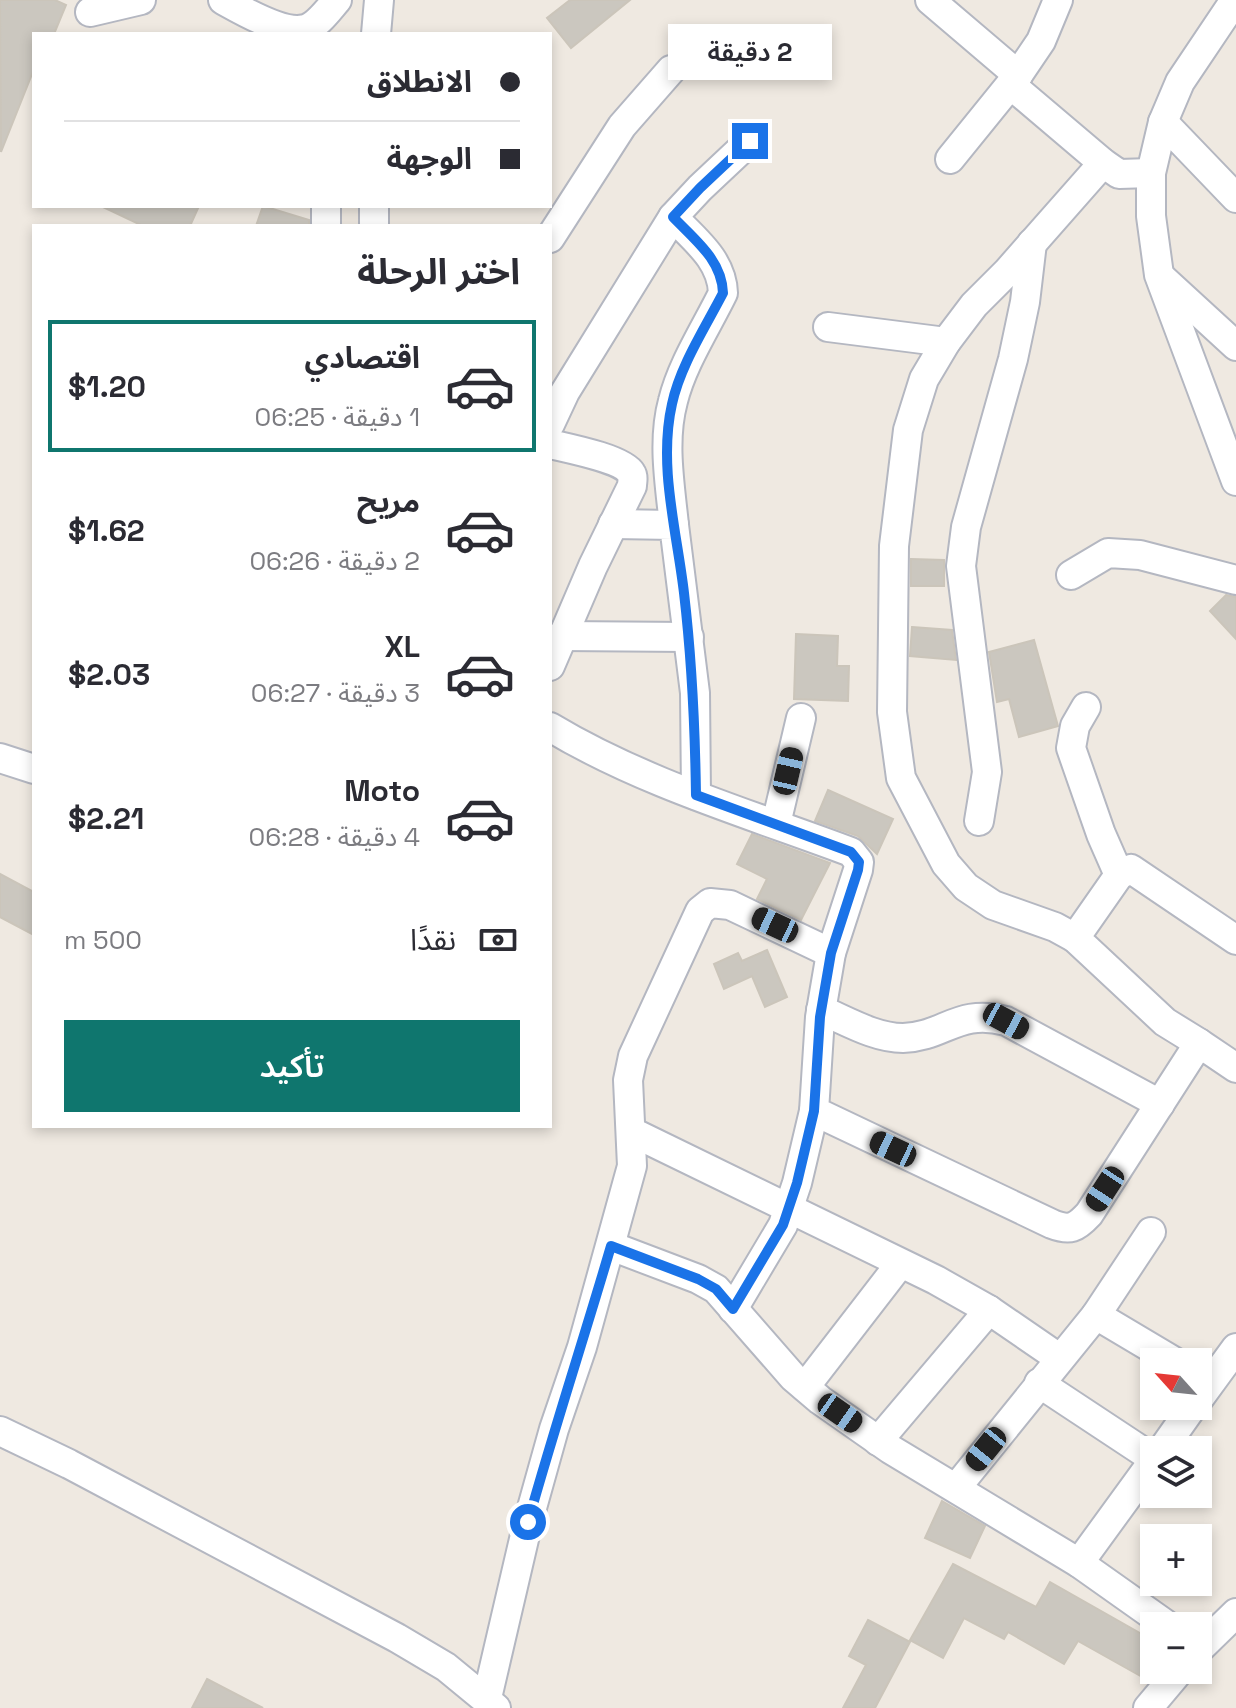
<!DOCTYPE html>
<html lang="ar">
<head>
<meta charset="utf-8">
<style>
	:root { --surface:#fff; --page:#f2f2f3; --text:#2b2b33; --muted:#7c7c81; --line:#e1e1e2; --accent:#0f766e }
	body { margin:0; font-family:"Space Grotesk","Noto Sans Arabic",sans-serif; background:var(--page); color:var(--text); direction:rtl; height:100vh; display:flex; flex-direction:column; font-size:30px; white-space:nowrap }
	* { box-sizing:border-box; margin:0 }
	p { font-size:26px; color:var(--muted) }
	.icon { flex:none; width:44px; height:44px; fill:none; stroke:currentColor; stroke-width:2; stroke-linecap:round; stroke-linejoin:round }
	.map { position:relative; flex:1; overflow:hidden; direction:ltr }
	.details { position:absolute; left:32px; top:224px; width:520px; height:904px; display:flex; flex-direction:column; background:var(--surface); border-radius:0px; box-shadow:0 4px 12px #0003; direction:rtl }
	.details>* { flex:none }
	.top-card { position:absolute; left:32px; top:32px; width:520px; height:176px; border-radius:0px; box-shadow:0 4px 12px #0003; direction:rtl; display:grid; align-content:center; height:176px; padding:0 32px; background:var(--surface) }
	.needle { width:52px; rotate:297deg }
	.fabs { position:absolute; left:1140px; top:1348px; display:grid; gap:16px }
	.fabs a { display:grid; place-items:center; width:72px; height:72px; border-radius:0px; background:var(--surface); box-shadow:0 4px 12px #0003; font-size:40px }
	.end { position:absolute; width:36px; height:36px; margin:-18px; border:10px solid #1a73e8; background:#fff; box-shadow:0 0 0 4px #fff }
	.from { border-radius:50% }
	.bubble { position:absolute; height:56px; border-radius:0px; background:var(--surface); box-shadow:0 4px 12px #0003; font-size:26px; font-weight:600; line-height:56px; text-align:center; direction:rtl }
	.car { position:absolute; width:24px; height:48px; margin:-24px -12px; border-radius:10px; box-shadow:0 0 6px 2px #0007; background:linear-gradient(#222 24%,#8ab4d8 0 40%,#222 0 76%,#8ab4d8 0 86%,#222 0) }
	.top-card b { display:flex; align-items:center; gap:28px; height:76px; font-size:30px }
	.top-card b+b { border-top:2px solid var(--line) }
	.top-card i { width:20px; height:20px; background:var(--text) }
	ul { padding:0; list-style:none }
	li { display:flex; align-items:center; gap:24px; height:132px; margin:0 16px 12px; padding:0 16px; border:4px solid transparent; border-radius:0px }
	li div { flex:1 }
	li b { display:block; font-size:30px }
	li em { font-style:normal; font-weight:600 }
	li.selected { border-color:var(--accent) }
	li>.icon { width:72px; height:72px; stroke-width:1.5 }
	h2 { padding:0 32px; font-size:36px; line-height:96px }
	.pay { display:flex; align-items:center; gap:20px; height:88px; padding:0 32px; font-size:30px }
	.pay p { margin-inline-start:auto }
	.button { display:flex; gap:16px; margin-top:auto; padding:16px 32px }
	.button a { flex:1; height:92px; border-radius:0px; background:var(--accent); color:#fff; font-size:32px; font-weight:600; line-height:92px; text-align:center }
	.map>svg:first-child { display:block }
	.building { fill:#cbc7bf; stroke:#cbc5ba; stroke-width:2 }
	.lines { fill:none; stroke-linecap:round; stroke-linejoin:round }
	.minor-casing { stroke:#b4b7c1; stroke-width:32 }
	.minor { stroke:#fff; stroke-width:28 }
	.route { stroke:#1a73e8; stroke-width:10 }
</style>
</head>
<body>
<div class="map">
<svg width="1236" height="1708" viewBox="0 0 1236 1708">
	<rect width="100%" height="100%" fill="#efe9e1"/>
	<g class="building">
		<path d="M 0,0 L 55,0 L 66,5 L 54,34 L 34,34 L 34,69 L 1,152 Z"/>
		<path d="M 570,0 L 630,0 L 571,48 L 547,18 Z"/>
		<path d="M 101,206 L 199,206 L 190,226 L 143,226 Z"/>
		<path d="M 263,206 L 309,220 L 309,226 L 256,226 Z"/>
		<path d="M 911,559 L 944,560 L 944,586 L 911,586 Z"/>
		<path d="M 1226,595 L 1236,597 L 1236,639 L 1210,611 Z"/>
		<path d="M 912,627 L 952,630 L 956,660 L 910,656 Z"/>
		<path d="M 796,634 L 838,636 L 837,666 L 849,666 L 848,701 L 794,699 Z"/>
		<path d="M 1034,640 L 1058,726 L 1019,737 L 1009,699 L 997,702 L 989,652 Z"/>
		<path d="M 828,790 L 893,819 L 877,854 L 858,836 L 815,821 Z"/>
		<path d="M 752,834 L 830,863 L 801,920 L 757,899 L 767,879 L 737,864 Z"/>
		<path d="M 0,874 L 34,892 L 34,935 L 0,917 Z"/>
		<path d="M 767,950 L 787,997 L 765,1007 L 752,976 L 724,989 L 714,964 L 738,953 L 742,961 Z"/>
		<path d="M 942,1501 L 985,1526 L 970,1558 L 925,1538 Z"/>
		<path d="M 953,1564 L 1036,1607 L 1050,1582 L 1154,1641 L 1154,1660 L 1144,1678 L 1078,1641 L 1064,1664 L 1008,1632 L 1004,1639 L 964,1618 L 943,1658 L 910,1640 Z"/>
		<path d="M 868,1620 L 910,1642 L 875,1708 L 843,1708 L 866,1665 L 849,1656 Z"/>
		<path d="M 207,1679 L 263,1708 L 192,1708 Z"/>
	</g>
	<g class="lines">
		<defs>
			<g id="minor">
				<path d="M 223,0 C 241,10 284,35 305,29 C 317,26 329,9 337,0"/>
				<path d="M 930,0 L 1018,75"/>
				<path d="M 1235,0 L 1180,82 L 1163,122 L 1151,173 L 1151,216 L 1159,275 L 1236,481"/>
				<path d="M 90,12 L 141,0"/>
				<path d="M 376,34 L 379,0"/>
				<path d="M 1011,85 L 1103,163 L 1119,174 L 1151,173"/>
				<path d="M 1163,122 L 1236,198"/>
				<path d="M 950,159 L 1018,75 L 1041,41 L 1058,0"/>
				<path d="M 673,217 C 695,240 722,260 723,293 C 706,328 682,364 673,401 C 662,441 670,485 674,525"/>
				<path d="M 326,226 L 326,206"/>
				<path d="M 374,226 L 374,206"/>
				<path d="M 550,238 L 622,126 L 671,70"/>
				<path d="M 1163,279 L 1236,346"/>
				<path d="M 828,327 L 946,342"/>
				<path d="M 550,424 L 565,392 L 673,217 L 700,188 L 750,141"/>
				<path d="M 550,444 C 567,448 623,459 631,473 C 634,477 632,481 632,486 L 593,566 L 550,666"/>
				<path d="M 613,524 L 674,525 L 695,693 L 696,795"/>
				<path d="M 1071,575 L 1108,553 L 1140,555 L 1236,580"/>
				<path d="M 561,636 L 689,637"/>
				<path d="M 1086,707 L 1075,726 L 1071,748 L 1101,834 L 1119,875"/>
				<path d="M 550,727 C 643,783 750,814 851,852 L 859,862 L 858,870 L 831,953 L 820,1017 L 814,1111 L 1052,1224 C 1070,1231 1076,1228 1089,1214 L 1199,1043 L 1236,1068"/>
				<path d="M 0,758 L 34,769"/>
				<path d="M 979,821 L 987,772 L 961,566 L 966,527 L 1013,359 L 1025,302 L 1032,243"/>
				<path d="M 776,824 L 801,718"/>
				<path d="M 1075,938 L 1055,927 L 993,905 L 966,887 L 946,864 L 901,778 L 892,712 L 894,546 L 908,430 L 924,379 L 946,342 L 974,305 L 1007,272 L 1103,163"/>
				<path d="M 821,1010 C 847,1021 875,1038 903,1038 C 944,1037 958,1008 1006,1021 L 1160,1104"/>
				<path d="M 1199,1043 L 1165,1022 L 1075,938 L 1119,875 L 1131,869 L 1236,940"/>
				<path d="M 632,1132 L 936,1280 L 989,1310 L 1059,1358"/>
				<path d="M 611,1246 L 698,1279 L 716,1289 L 793,1377 L 820,1400 L 890,1449 L 1079,1563 L 1154,1460"/>
				<path d="M 733,1309 L 783,1225 L 797,1183 L 814,1111"/>
				<path d="M 1096,1315 L 1151,1232"/>
				<path d="M 1039,1383 L 1154,1459"/>
				<path d="M 805,1387 L 900,1264"/>
				<path d="M 1198,1400 L 1236,1348"/>
				<path d="M 0,1431 L 69,1464 L 397,1638 L 446,1667 L 496,1708"/>
				<path d="M 878,1441 L 989,1310"/>
				<path d="M 1162,1450 L 1193,1406"/>
				<path d="M 956,1488 L 1096,1315 L 1175,1362"/>
				<path d="M 1079,1563 L 1168,1626"/>
				<path d="M 1198,1650 L 1236,1613"/>
				<path d="M 487,1698 L 528,1522 L 554,1429 L 582,1347 L 632,1166 L 628,1080 L 633,1056 L 700,911 L 710,903 L 730,905 L 831,953"/>
				<path d="M 1148,1708 L 1180,1670"/>
			</g>
		</defs>
		<use href="#minor" class="minor-casing"/>
		<use href="#minor" class="minor"/>
	</g>
	<g class="lines">
		<path class="route" d="M 528,1522 C 554,1429 584,1338 611,1246 L 698,1279 L 716,1289 L 733,1309 L 783,1225 L 797,1183 L 814,1111 L 820,1017 L 831,953 L 858,870 L 859,862 L 851,852 L 696,795 C 695,727 692,661 684,593 C 677,532 658,466 672,404 C 680,366 705,328 723,293 C 722,260 695,240 673,217 L 700,188 L 750,141"/>
	</g>
</svg>
<div class="fabs">
<a><svg class="needle" viewBox="-14 -14 28 28"><path d="M0-13l5 13h-10z" fill="#e53935"/><path d="M0 13l5-13h-10z" fill="#7c7c81"/></svg></a>
<a><svg class="icon" aria-label="layers" viewBox="0 0 24 24"><path d="M12 4l9 5-9 5-9-5zM3 14l9 5 9-5"/></svg></a>
<a>+</a>
<a>−</a>
</div>
<i class="end from" style="left:528px;top:1522px"></i>
<i class="end" style="left:750px;top:141px"></i>
<div class="bubble" style="left:668px;top:24px;width:164px">2 دقيقة</div>
<i class="car" style="left:788px;top:771px;rotate:13deg"></i>
<i class="car" style="left:775px;top:925px;rotate:295deg"></i>
<i class="car" style="left:1006px;top:1021px;rotate:118deg"></i>
<i class="car" style="left:893px;top:1149px;rotate:295deg"></i>
<i class="car" style="left:1105px;top:1189px;rotate:213deg"></i>
<i class="car" style="left:840px;top:1413px;rotate:125deg"></i>
<i class="car" style="left:986px;top:1449px;rotate:219deg"></i>
<div class="top-card">
<b><i class="from"></i>الانطلاق</b>
<b><i></i>الوجهة</b>
</div>
<section class="details">
<h2>اختر الرحلة</h2>
<ul>
<li class="selected"><svg class="icon" aria-label="car" viewBox="0 0 24 24"><path d="M5 17H2v-5l4-1 3-4h7l3 4 3 1v5h-3M9 17h6M6 11h13"/><circle cx="7" cy="17" r="2"/><circle cx="17" cy="17" r="2"/></svg><div><b>اقتصادي</b><p>1 دقيقة · 06:25</p></div><em>$1.20</em></li>
<li><svg class="icon" aria-label="car" viewBox="0 0 24 24"><path d="M5 17H2v-5l4-1 3-4h7l3 4 3 1v5h-3M9 17h6M6 11h13"/><circle cx="7" cy="17" r="2"/><circle cx="17" cy="17" r="2"/></svg><div><b>مريح</b><p>2 دقيقة · 06:26</p></div><em>$1.62</em></li>
<li><svg class="icon" aria-label="car" viewBox="0 0 24 24"><path d="M5 17H2v-5l4-1 3-4h7l3 4 3 1v5h-3M9 17h6M6 11h13"/><circle cx="7" cy="17" r="2"/><circle cx="17" cy="17" r="2"/></svg><div><b>XL</b><p>3 دقيقة · 06:27</p></div><em>$2.03</em></li>
<li><svg class="icon" aria-label="car" viewBox="0 0 24 24"><path d="M5 17H2v-5l4-1 3-4h7l3 4 3 1v5h-3M9 17h6M6 11h13"/><circle cx="7" cy="17" r="2"/><circle cx="17" cy="17" r="2"/></svg><div><b>Moto</b><p>4 دقيقة · 06:28</p></div><em>$2.21</em></li>
</ul>
<div class="pay"><svg class="icon" aria-label="cash" viewBox="0 0 24 24"><path d="M3 7h18v10H3z"/><circle cx="12" cy="12" r="2"/></svg>نقدًا<p>500 m</p></div>
<div class="button"><a>تأكيد</a></div>
</section>
</div>
</body>
</html>
